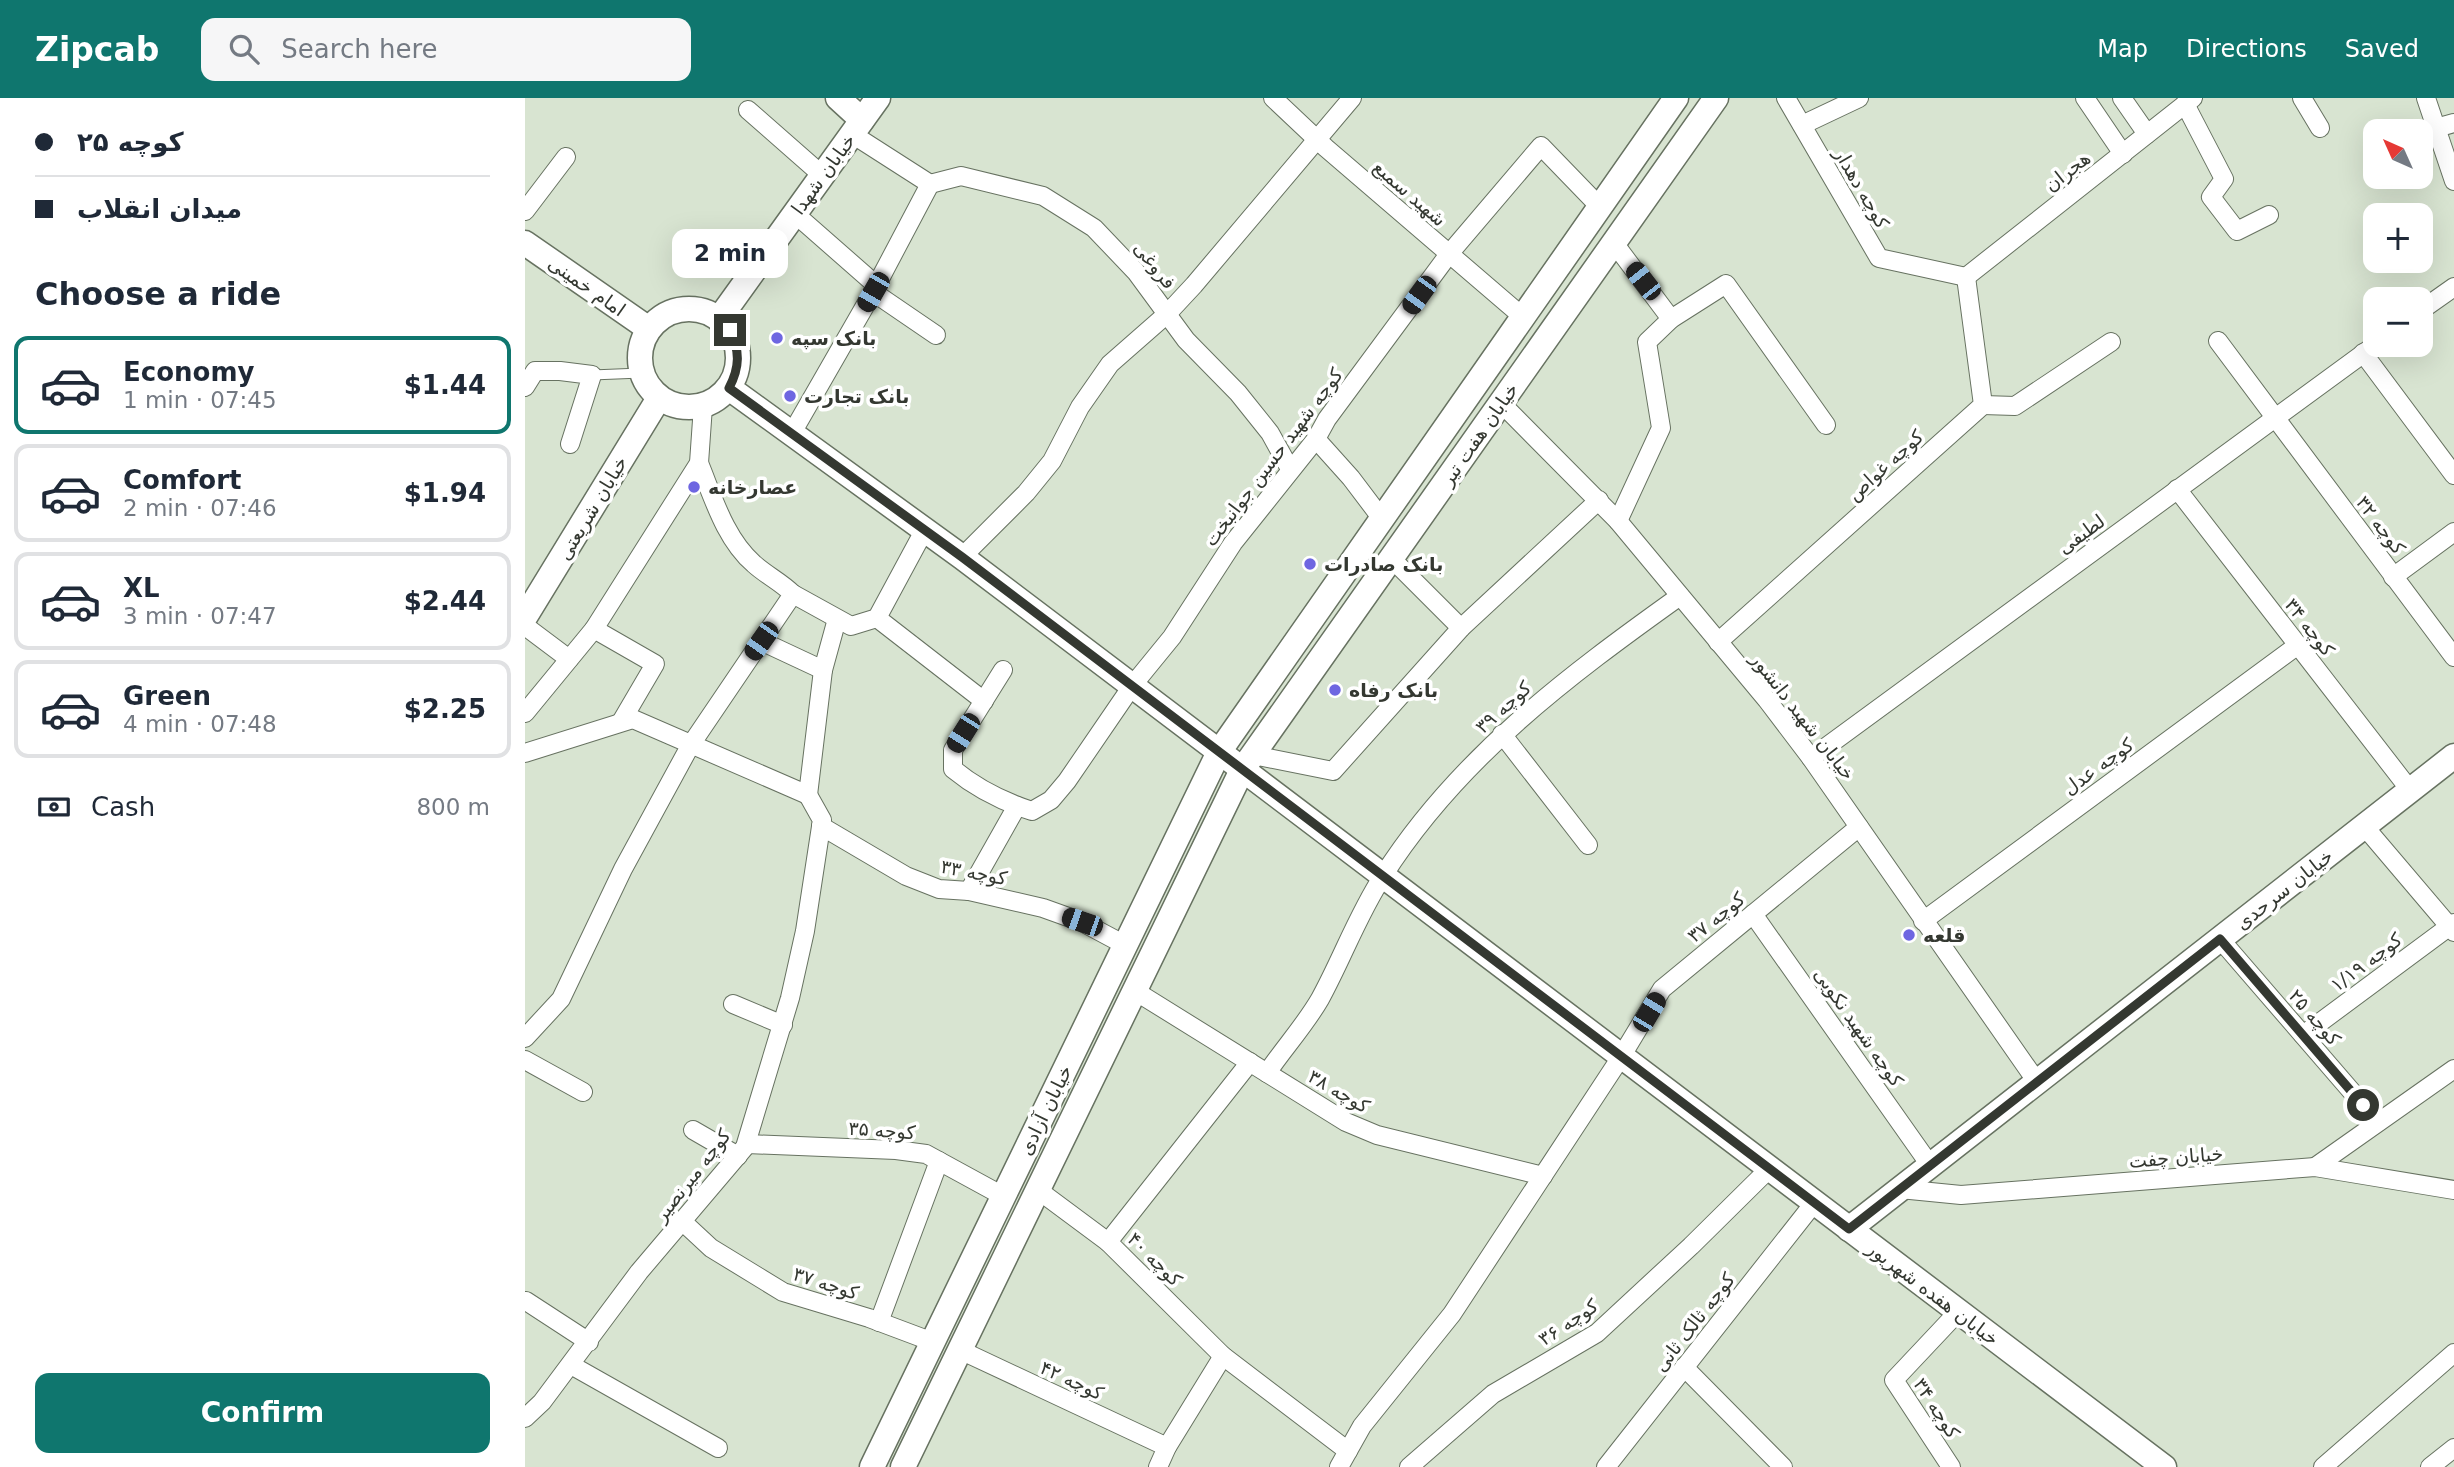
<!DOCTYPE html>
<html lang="en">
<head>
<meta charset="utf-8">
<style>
	:root { --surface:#fff; --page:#f6f6f7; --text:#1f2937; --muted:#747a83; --line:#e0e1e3; --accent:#0f766e }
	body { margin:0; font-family:"DejaVu Sans",Cairo,sans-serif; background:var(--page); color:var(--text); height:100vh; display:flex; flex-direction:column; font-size:26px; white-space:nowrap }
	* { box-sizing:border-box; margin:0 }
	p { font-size:23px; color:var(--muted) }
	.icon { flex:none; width:38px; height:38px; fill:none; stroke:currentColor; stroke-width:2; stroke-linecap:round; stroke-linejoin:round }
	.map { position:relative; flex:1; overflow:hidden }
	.drawer { display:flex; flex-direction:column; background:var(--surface); width:525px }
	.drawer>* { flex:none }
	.top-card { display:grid; align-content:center; height:154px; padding:0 35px; background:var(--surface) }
	.needle { width:46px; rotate:315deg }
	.controls { position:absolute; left:1838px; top:21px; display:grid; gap:14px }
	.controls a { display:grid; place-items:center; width:70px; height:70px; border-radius:14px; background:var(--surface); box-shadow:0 7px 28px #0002; font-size:35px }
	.end { position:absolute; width:32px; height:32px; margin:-16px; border:9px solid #343831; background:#fff; box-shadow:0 0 0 4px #fff }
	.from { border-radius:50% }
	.bubble { position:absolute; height:49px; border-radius:14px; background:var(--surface); box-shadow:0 7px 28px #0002; font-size:23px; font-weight:700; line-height:49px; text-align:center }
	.car { position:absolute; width:21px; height:42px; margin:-21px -10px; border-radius:9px; box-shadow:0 0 5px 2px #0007; background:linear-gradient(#222 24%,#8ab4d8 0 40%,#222 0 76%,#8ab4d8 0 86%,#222 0) }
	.top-card b { display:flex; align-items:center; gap:24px; height:66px; font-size:26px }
	.top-card b+b { border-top:2px solid var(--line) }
	.top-card i { width:18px; height:18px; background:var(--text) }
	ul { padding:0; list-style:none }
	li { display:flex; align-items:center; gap:21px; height:98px; margin:0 14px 10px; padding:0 21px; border:4px solid var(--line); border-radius:14px }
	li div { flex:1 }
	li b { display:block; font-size:26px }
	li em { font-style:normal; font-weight:700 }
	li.active { border-color:var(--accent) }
	li>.icon { width:63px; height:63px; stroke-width:1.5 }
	h2 { padding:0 35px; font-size:32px; line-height:84px }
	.pay { display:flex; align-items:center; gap:18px; height:77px; padding:0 35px; font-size:26px }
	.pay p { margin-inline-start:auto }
	.action { display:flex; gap:14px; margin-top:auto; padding:14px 35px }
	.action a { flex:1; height:80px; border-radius:14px; background:var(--accent); color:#fff; font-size:28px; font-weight:700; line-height:80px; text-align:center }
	header { display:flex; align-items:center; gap:42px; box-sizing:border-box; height:98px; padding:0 35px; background:var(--accent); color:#fff }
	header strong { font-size:33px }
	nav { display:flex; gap:38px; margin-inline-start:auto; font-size:24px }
	.search { width:490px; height:63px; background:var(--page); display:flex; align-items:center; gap:18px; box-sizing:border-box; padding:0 24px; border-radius:14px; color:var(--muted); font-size:26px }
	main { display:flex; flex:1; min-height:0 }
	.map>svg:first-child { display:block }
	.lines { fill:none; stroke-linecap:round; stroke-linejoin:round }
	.lane-casing { stroke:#677261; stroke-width:11 }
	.street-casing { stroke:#677261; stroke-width:20 }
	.secondary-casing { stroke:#677261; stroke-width:27 }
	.lane { stroke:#fff; stroke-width:9 }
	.street { stroke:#fff; stroke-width:18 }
	.secondary { stroke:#fff; stroke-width:24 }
	.route { stroke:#343831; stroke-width:9 }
	.poi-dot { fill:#6e66e1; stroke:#fff; stroke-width:2.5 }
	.labels { text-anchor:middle; stroke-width:7; stroke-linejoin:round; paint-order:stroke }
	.street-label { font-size:19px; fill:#343831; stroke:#fff }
	.poi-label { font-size:19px; font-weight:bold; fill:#343831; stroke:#fff; text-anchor:start }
</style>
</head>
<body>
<header>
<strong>Zipcab</strong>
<div class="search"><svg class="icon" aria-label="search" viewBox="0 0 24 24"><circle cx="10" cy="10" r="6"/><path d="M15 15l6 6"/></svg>Search here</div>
<nav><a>Map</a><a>Directions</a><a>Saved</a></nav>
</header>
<main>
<section class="drawer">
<div class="top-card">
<b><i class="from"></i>کوچه ۲۵</b>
<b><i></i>میدان انقلاب</b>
</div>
<h2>Choose a ride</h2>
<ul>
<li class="active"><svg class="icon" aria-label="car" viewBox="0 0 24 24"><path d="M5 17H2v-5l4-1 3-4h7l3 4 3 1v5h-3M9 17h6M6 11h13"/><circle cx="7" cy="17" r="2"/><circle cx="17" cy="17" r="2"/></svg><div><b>Economy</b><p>1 min · 07:45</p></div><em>$1.44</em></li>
<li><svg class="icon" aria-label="car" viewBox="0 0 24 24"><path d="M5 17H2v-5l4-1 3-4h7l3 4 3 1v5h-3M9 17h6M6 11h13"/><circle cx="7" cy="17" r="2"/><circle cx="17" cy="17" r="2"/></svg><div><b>Comfort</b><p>2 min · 07:46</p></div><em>$1.94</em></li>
<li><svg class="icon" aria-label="car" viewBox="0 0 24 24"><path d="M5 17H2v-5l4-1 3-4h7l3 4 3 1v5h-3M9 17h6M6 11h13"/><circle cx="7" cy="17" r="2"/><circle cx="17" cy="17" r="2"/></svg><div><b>XL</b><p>3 min · 07:47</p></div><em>$2.44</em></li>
<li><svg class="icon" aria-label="car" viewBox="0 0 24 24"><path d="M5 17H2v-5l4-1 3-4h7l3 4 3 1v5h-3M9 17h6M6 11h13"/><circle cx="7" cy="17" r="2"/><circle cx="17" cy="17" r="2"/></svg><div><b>Green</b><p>4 min · 07:48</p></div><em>$2.25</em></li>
</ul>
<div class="pay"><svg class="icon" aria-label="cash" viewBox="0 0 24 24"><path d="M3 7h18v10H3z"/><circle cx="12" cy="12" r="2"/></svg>Cash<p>800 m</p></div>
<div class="action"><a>Confirm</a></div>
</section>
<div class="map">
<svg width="1929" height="1369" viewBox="0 0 1929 1369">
	<rect width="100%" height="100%" fill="#d8e4d1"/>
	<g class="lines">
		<defs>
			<path id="lane" d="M 67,277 L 116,275"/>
			<g id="street">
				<path d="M 748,0 L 801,50 L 998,219"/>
				<path d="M 1261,0 L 1354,160 L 1441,179"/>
				<path d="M 1560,0 L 1598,56"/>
				<path d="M 1597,0 L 1622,36"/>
				<path d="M 1777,0 L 1795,30"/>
				<path d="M 1901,0 L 1929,83"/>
				<path d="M 1660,6 L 1699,81 L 1686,99 L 1712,133 L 1744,117"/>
				<path d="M 223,12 L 297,77"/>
				<path d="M 1277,27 L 1334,0"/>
				<path d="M 1911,30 L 1929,25"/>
				<path d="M 327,36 L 405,86"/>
				<path d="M 405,86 L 436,78 L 518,98 L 569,130 L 611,174 L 661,242 L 713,295 L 745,335 L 765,371"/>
				<path d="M 0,113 L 41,59"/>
				<path d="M 269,115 L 351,187"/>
				<path d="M 1089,145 L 1146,221"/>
				<path d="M 1441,179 L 1668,0"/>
				<path d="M 348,194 L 411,237"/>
				<path d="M 1895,213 L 1929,189"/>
				<path d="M 1693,243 L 1929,559"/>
				<path d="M 1838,255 L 1929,377"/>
				<path d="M 0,289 L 10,273 L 35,273 L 67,277 L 45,346"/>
				<path d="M 976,305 L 1093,423 L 1242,602 L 1286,660 L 1512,984"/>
				<path d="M 1458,307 L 1490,308 L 1586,244"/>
				<path d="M 267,335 L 348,194 L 405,86"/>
				<path d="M 791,341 L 826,380 L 857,421"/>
				<path d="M 1652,391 L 1885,692"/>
				<path d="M 1093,423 L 1136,330 L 1122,244 L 1146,221 L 1201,186 L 1301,327"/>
				<path d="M 437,459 L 501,395 L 527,363 L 555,309 L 585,266 L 642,216 L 669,187 L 827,0"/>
				<path d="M 866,460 L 936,530"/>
				<path d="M 1868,479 L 1929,434"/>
				<path d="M 268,496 L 326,528 L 352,520 L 400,431"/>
				<path d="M 352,520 L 459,603"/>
				<path d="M 0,528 L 44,561"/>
				<path d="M 69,531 L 130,566 L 96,624"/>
				<path d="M 236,543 L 298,572"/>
				<path d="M 1193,544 L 1458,307 L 1441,179"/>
				<path d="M 478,572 L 428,652 L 428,671 C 451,690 479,704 507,713 L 526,702 L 542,683 L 607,588 L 647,539 L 708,445 L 791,341 L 802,321 L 924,156 L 1016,48 L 1075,109"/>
				<path d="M 0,615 L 69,531 L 174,365 L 178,308"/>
				<path d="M 977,636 L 1063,747"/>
				<path d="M 0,655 L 108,621 L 283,697 L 298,572 L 312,521"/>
				<path d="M 728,657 L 808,673 L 936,530 L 1074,402"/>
				<path d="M 1286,660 L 1850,247"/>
				<path d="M 296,728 L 381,778 L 414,791 L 444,793 L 518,810 L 557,824 L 600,847"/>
				<path d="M 1839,728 L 1929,834"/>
				<path d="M 444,793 L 492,708"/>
				<path d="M 1228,816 L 1405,1067"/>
				<path d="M 1398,823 L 1773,547"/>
				<path d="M 1695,841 L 1853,1024"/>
				<path d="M 610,893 L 821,1024 L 852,1037 L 1018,1078"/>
				<path d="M 208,906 L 258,927"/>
				<path d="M 1778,937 L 1929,825"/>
				<path d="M 0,940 L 36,901 L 98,771 L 165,648 L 268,496 C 256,484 241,477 229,466 C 200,441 188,399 174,365"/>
				<path d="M 0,962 L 58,994"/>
				<path d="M 725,964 L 583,1144 L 698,1258 L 823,1353"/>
				<path d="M 742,975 C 759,950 780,927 795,901 C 817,861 833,816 858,778 C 933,660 1043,578 1155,498"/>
				<path d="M 168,1032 L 213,1058"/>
				<path d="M 222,1046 L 371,1052 L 401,1056 L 478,1098"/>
				<path d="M 1790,1069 L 1929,971"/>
				<path d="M 1375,1091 L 1436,1097 L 1790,1069 L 1929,1092"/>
				<path d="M 513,1092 L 583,1144"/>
				<path d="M 158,1124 L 186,1150 L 258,1194 L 344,1220 L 408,1244"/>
				<path d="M 1,1203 L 64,1244"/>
				<path d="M 354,1224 L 414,1063"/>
				<path d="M 435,1252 L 642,1349"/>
				<path d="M 46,1267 L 193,1350"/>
				<path d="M 1159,1269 L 1258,1369"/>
				<path d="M 0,1320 L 17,1304 L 114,1174 L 220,1049 L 265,900 L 280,833 L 297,722 L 283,697"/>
				<path d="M 633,1369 L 642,1349 L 698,1258"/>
				<path d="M 814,1369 L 837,1328 L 927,1216 L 1096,959 L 1137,891 L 1334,729"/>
				<path d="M 884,1369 L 968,1296 L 1072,1235 L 1166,1148 L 1244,1071"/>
				<path d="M 1081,1369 L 1289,1105"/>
				<path d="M 1426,1369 L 1369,1282 L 1433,1214"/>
				<path d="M 1798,1369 L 1929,1255"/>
				<path d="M 1905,1369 L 1929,1350"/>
			</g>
			<g id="secondary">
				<path d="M 313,0 L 337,22"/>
				<path d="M 0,145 L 124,231"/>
				<circle cx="164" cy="260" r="49"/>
				<path d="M 194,221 L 353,0"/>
				<path d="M 204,290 L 437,459 L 1639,1369"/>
				<path d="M 0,519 L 134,300"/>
				<path d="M 1324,1131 L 1929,658"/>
				<path d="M 347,1369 L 694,654 L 1151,0"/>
				<path d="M 378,1369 L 717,672 L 1191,0"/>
			</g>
		</defs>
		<use href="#lane" class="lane-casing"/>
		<use href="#street" class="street-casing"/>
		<use href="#secondary" class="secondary-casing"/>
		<use href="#lane" class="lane"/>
		<use href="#street" class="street"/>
		<use href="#secondary" class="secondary"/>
	</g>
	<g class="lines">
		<path class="route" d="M 205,232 C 215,253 215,269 204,290 L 437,459 L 1324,1131 L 1695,841 L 1838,1007"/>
	</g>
	<g class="poi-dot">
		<circle cx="252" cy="240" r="7"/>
		<circle cx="265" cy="298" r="7"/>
		<circle cx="169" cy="389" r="7"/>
		<circle cx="785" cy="466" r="7"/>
		<circle cx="810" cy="592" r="7"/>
		<circle cx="1384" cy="837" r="7"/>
	</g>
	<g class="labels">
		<g class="street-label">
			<text transform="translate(1542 73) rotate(-38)" y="7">هجران</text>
			<text transform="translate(298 76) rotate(-54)" y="7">خیابان شهدا</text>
			<text transform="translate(1337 90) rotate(60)" y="7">کوچه دهدار</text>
			<text transform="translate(885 95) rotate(41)" y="7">شهید سمیع</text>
			<text transform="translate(630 167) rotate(51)" y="7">فروغی</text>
			<text transform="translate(62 188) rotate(35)" y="7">امام خمینی</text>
			<text transform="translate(954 336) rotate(-55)" y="7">خیابان هفت تیر</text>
			<text transform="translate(748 359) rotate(-53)" y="7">کوچه شهید حسین جوانبخت</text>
			<text transform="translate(1360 367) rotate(-42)" y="7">کوچه غواص</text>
			<text transform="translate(67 410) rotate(-59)" y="7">خیابان شریعتی</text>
			<text transform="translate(1856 427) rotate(53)" y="7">کوچه ۳۲</text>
			<text transform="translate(1556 436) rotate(-36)" y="7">لطیفی</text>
			<text transform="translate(1785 529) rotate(52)" y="7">کوچه ۳۴</text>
			<text transform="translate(978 609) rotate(-42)" y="7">کوچه ۳۹</text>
			<text transform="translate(1278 618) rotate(52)" y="7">خیابان شهید دانشور</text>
			<text transform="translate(1573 668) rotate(-36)" y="7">کوچه عدل</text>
			<text transform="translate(449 774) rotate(11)" y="7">کوچه ۳۳</text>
			<text transform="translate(1759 791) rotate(-38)" y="7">خیابان سرحدی</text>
			<text transform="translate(1191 819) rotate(-39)" y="7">کوچه ۳۷</text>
			<text transform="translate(1841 864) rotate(-37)" y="7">کوچه ۱/۱۹</text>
			<text transform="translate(1790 919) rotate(49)" y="7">کوچه ۲۵</text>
			<text transform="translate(1334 929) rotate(55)" y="7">کوچه شهید نکویی</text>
			<text transform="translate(814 993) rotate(30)" y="7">کوچه ۳۸</text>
			<text transform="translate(520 1012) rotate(-64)" y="7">خیابان آزادی</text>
			<text transform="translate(357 1032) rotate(4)" y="7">کوچه ۳۵</text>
			<text transform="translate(1651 1059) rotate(-5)" y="7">خیابان چفت</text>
			<text transform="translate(167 1077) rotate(-52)" y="7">کوچه میرنصیر</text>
			<text transform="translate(630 1161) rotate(45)" y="7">کوچه ۴۰</text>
			<text transform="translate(301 1185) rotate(18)" y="7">کوچه ۳۷</text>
			<text transform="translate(1408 1195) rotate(37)" y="7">خیابان هفده شهریور</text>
			<text transform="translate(1043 1224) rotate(-34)" y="7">کوچه ۳۶</text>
			<text transform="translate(1169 1224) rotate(-52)" y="7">کوچه ثالک ثانی</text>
			<text transform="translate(547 1282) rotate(25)" y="7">کوچه ۴۲</text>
			<text transform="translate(1412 1310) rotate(57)" y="7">کوچه ۳۴</text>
		</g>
		<g class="poi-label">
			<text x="266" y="247">بانک سپه</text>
			<text x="279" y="305">بانک تجارت</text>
			<text x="183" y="396">عصارخانه</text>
			<text x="799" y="473">بانک صادرات</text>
			<text x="824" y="599">بانک رفاه</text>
			<text x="1398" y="844">قلعه</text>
		</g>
	</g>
</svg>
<div class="controls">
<a><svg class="needle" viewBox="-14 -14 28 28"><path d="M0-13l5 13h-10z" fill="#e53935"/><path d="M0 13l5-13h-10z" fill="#747a83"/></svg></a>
<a>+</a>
<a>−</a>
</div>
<i class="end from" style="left:1838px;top:1007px"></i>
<i class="end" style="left:205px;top:232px"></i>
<div class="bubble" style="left:147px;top:131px;width:116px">2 min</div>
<i class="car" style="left:1118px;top:183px;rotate:322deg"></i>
<i class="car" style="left:348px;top:194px;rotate:210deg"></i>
<i class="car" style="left:894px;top:197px;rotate:216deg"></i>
<i class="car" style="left:236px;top:543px;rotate:215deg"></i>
<i class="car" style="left:438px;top:635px;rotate:212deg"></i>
<i class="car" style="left:557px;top:824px;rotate:289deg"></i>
<i class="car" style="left:1124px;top:914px;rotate:31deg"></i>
</div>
</main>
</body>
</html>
